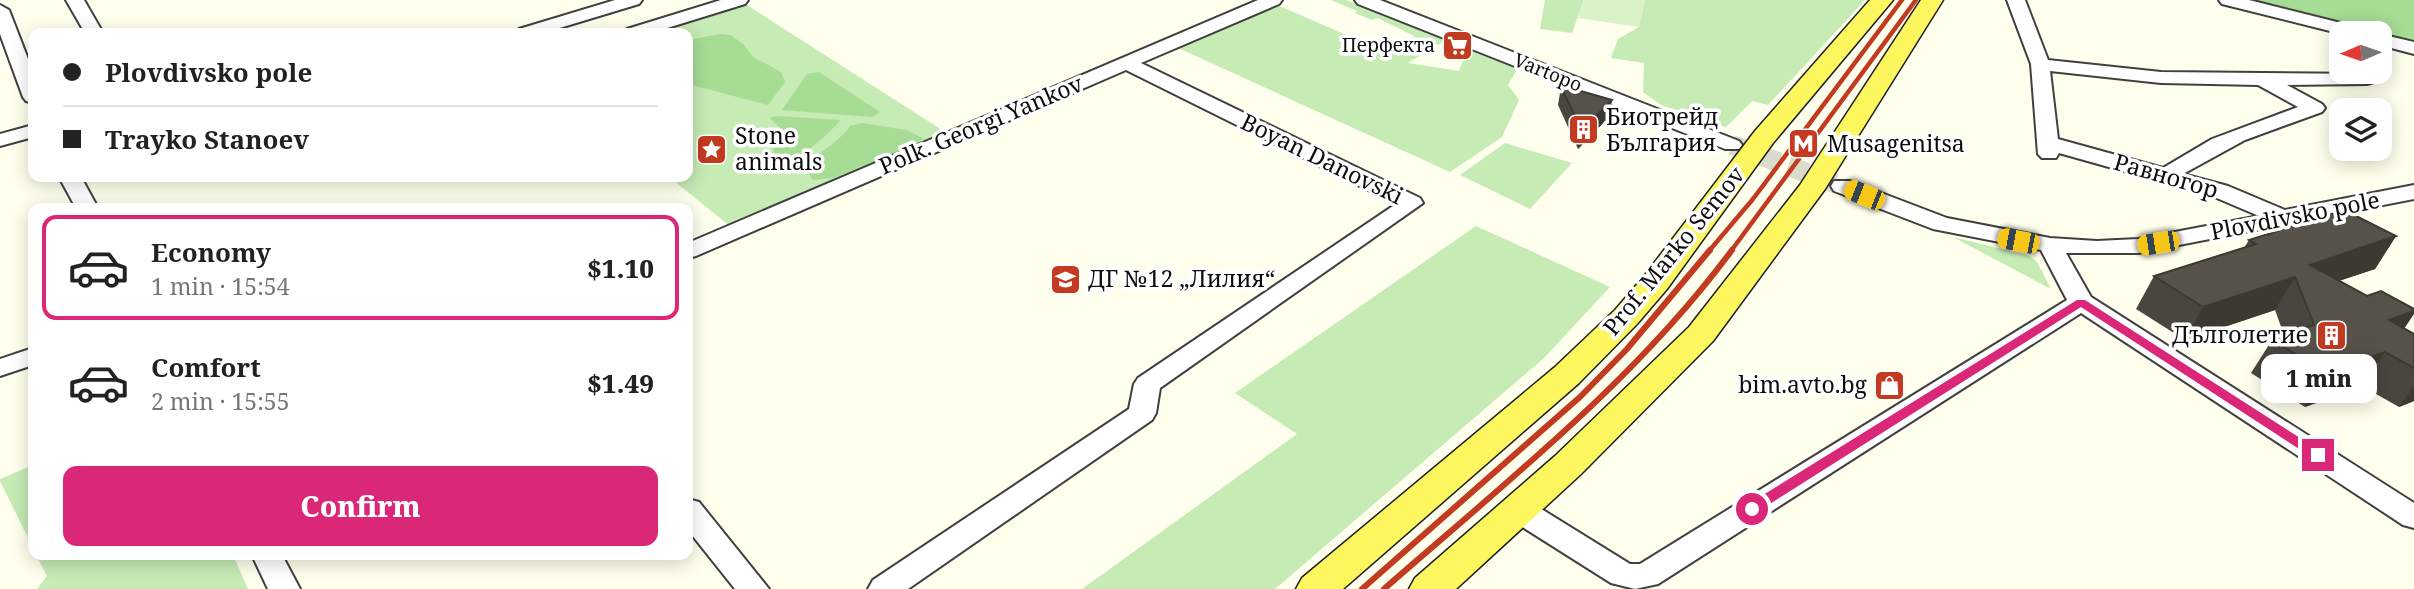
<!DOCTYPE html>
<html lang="en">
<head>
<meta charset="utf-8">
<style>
	:root { --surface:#fff; --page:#f2f2f2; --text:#222; --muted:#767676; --line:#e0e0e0; --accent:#db2777 }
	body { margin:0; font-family:"Noto Serif",serif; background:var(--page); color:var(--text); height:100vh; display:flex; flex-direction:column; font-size:26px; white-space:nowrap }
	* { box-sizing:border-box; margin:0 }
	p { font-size:23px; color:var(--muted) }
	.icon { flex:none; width:38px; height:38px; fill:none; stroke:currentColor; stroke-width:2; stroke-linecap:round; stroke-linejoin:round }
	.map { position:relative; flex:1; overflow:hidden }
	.details { position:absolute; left:28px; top:203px; width:665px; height:357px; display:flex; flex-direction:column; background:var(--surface); border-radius:14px; box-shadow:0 4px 18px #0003 }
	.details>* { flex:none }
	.guide { position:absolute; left:28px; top:28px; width:665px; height:154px; border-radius:14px; box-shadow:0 4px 18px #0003; display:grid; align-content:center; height:154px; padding:0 35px; background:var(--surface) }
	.needle { width:46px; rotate:268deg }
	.tools { position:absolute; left:2329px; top:21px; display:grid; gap:14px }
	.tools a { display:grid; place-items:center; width:63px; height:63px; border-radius:14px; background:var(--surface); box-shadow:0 4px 18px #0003; font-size:35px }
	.end { position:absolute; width:32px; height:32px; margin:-16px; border:9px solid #db2777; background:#fff; box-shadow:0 0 0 4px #fff }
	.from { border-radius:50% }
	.bubble { position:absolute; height:49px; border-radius:14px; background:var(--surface); box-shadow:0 4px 18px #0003; font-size:23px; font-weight:800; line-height:49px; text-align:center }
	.car { position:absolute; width:21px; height:42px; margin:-21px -10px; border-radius:9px; box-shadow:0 0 5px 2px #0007; background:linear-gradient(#f5c518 24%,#345 0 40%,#f5c518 0 76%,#345 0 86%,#f5c518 0) }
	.guide b { display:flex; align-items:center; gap:24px; height:66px; font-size:26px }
	.guide b+b { border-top:2px solid var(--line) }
	.guide i { width:18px; height:18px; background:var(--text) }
	ul { padding:12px 0 0; list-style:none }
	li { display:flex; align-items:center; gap:21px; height:105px; margin:0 14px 10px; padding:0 21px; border:4px solid transparent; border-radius:14px }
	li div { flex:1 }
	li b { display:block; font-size:26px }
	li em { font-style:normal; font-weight:800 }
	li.selected { border-color:var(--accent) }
	li>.icon { width:63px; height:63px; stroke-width:1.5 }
	.button { display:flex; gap:14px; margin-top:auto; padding:14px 35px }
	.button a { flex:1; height:80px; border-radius:14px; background:var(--accent); color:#fff; font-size:28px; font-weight:800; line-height:80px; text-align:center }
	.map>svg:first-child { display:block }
	.green { fill:#c6ebb5 }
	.forest { fill:#a6dc94 }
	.pitch { fill:#daf2c8 }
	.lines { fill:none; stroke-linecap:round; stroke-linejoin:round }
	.minor-tunnel { stroke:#dbdbcb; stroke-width:20; stroke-dasharray:20 10; stroke-linecap:butt }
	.minor-casing { stroke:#404040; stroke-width:4 }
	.major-casing { stroke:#1e1e1e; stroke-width:3 }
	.minor { fill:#fff; fill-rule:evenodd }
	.major { fill:#fdf75f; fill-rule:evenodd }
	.rail-far1 { stroke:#c23a20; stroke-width:4.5 }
	.rail { stroke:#c23a20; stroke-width:6 }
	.wall { fill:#4a463f }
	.shaded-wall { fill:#3c3933 }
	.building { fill:#565149; stroke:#3c3933; stroke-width:2 }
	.route { fill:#db2777 }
	.labels { text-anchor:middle; stroke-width:7; stroke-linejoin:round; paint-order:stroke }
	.far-poi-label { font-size:19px; fill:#0d0d0d; stroke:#fff; text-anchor:end }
	.far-street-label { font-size:19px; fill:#0d0d0d; stroke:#fff }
	.poi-label { font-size:23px; fill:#0d0d0d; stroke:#fff; text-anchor:start }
	.street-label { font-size:23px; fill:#0d0d0d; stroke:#fff }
</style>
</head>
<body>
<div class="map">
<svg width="2414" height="589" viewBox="0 0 2414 589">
	<rect width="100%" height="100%" fill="#ffffed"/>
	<g class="green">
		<path d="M 739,0 L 953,137 L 735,230 L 669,177 L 688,177 L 688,33 L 633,33 Z"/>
		<path d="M 1331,0 L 1346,0 L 1446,40 L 1408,63 L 1459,71 L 1468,48 L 1518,68 L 1508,85 L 1519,100 L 1502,137 L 1450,172 L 1176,47 L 1277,5 L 1377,48 L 1399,38 L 1405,40 L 1414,36 L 1378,18 L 1372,20 L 1355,13 L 1357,11 Z"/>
		<path d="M 1545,0 L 1584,0 L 1572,33 L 1540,29 Z"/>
		<path d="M 1645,0 L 1865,0 L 1768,105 L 1752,101 L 1726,127 L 1661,105 L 1643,92 L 1644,63 L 1611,58 L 1618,39 L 1639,27 Z"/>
		<path d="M 1505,143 L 1572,163 L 1530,209 L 1460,175 Z"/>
		<path d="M 1476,226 L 1610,287 L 1544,358 L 1275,589 L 1082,589 L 1297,434 L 1235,393 Z"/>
		<path d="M 1953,237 L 2030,256 L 2037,262 L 2051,289 Z"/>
		<path d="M 33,465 L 33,548 L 0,481 L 0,479 Z"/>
		<path d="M 36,555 L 233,555 L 248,589 L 37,589 L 47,576 Z"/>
	</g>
	<g class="forest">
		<path d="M 2234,0 L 2414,0 L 2414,46 L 2380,37 L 2380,33 L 2367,33 Z"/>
		<path d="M 720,34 L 731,35 L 744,45 L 753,57 L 781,72 L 785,82 L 768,105 L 688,84 L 688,40 Z"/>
		<path d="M 819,72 L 880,112 L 872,117 L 782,110 L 807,74 Z"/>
		<path d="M 776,116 L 840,120 C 838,125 807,153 802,154 C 792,158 784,158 774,155 L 773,144 L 783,131 L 770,118 Z"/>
		<path d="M 862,123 L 906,130 L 923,138 L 920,143 L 833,178 L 813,180 L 806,169 C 817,151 838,144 850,126 Z"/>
	</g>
	<path class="pitch" d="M 1584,0 L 1645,0 L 1639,27 L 1578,18 Z"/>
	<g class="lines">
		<path class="minor-tunnel" d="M 1732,145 L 1842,186"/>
		<defs>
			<g id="minor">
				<path d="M 66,0 L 84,0 L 103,33 L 85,33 Z"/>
				<path d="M 615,0 L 642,0 L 639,4 L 543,33 L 516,33 L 519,29 Z"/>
				<path d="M 721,0 L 748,0 L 745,4 L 651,33 L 624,33 L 627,29 Z"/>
				<path d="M 1258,0 L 1282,0 L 1279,4 L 1141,63 L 1420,198 L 1423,203 L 1160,388 L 1156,413 L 1152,420 L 908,589 L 868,589 L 873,580 L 1129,409 L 1134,384 L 1138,378 L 1396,204 L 1126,70 L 696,256 L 688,258 L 688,243 Z"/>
				<path d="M 1355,0 L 1380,0 L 1739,141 L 1742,145 L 1739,149 L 1725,149 L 1358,4 Z"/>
				<path d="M 2007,0 L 2025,0 L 2048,60 L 2161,72 L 2374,74 L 2377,78 L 2374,82 L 2367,84 L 2287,85 L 2322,104 L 2325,108 L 2322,112 L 2245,140 L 2183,174 L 2228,186 L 2285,210 L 2414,185 L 2414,199 L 2138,253 L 2066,253 L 2091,297 L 2414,503 L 2414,528 L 2403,525 L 2081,313 L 1658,584 L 1635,589 L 1611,583 L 1508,518 L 1504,510 L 1508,502 L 1519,499 L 1530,502 L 1630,564 L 1640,564 L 2067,300 L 2041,250 L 1933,229 L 1834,191 L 1831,186 L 1834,181 L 1850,181 L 1947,218 L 2050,238 L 2097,241 L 2138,239 L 2259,216 L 2212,196 L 2059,153 L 2056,158 L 2042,158 L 2038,154 L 2031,64 ZM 2050,71 L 2161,83 L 2258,85 L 2298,107 L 2212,139 L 2163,168 L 2058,139 Z"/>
				<path d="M 2219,0 L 2249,0 L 2365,29 L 2368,33 L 2342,34 L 2222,4 Z"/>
				<path d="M 0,5 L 9,10 L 33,72 L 33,103 L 26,101 L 23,97 L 0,34 Z"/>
				<path d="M 2380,34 L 2414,42 L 2414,54 L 2380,45 Z"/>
				<path d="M 33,125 L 33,137 L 0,146 L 0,134 Z"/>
				<path d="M 59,177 L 81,177 L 98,208 L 76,208 Z"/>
				<path d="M 33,348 L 33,365 L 0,376 L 0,359 Z"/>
				<path d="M 688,499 L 699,502 L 769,589 L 735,589 L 688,530 Z"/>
				<path d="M 252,555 L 282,555 L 300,589 L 268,589 Z"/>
			</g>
			<g id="major">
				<path d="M 1870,0 L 1893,0 L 1773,143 L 1667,289 L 1637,324 L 1579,383 L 1343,589 L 1296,589 L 1302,578 L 1555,367 L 1615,310 L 1645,275 L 1755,131 Z"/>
				<path d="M 1921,0 L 1943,0 L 1825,189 L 1713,341 L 1581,474 L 1456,589 L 1409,589 L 1415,578 L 1555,456 L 1689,327 L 1800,185 Z"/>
			</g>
		</defs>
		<use href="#minor" class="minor-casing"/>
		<use href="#major" class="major-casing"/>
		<use href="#minor" class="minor"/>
		<use href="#major" class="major"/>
		<g class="rail-far1">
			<path d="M 1709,251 L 1753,199 L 1902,0"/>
			<path d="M 1731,251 L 1916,0"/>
		</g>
		<g class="rail">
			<path d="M 1362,589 L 1580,397 L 1627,349 L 1710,250"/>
			<path d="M 1384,589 C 1506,482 1635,381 1732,250"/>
		</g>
	</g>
	<g class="wall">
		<path d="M 1561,87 L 1612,100 L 1608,118 L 1578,149 L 1558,105 Z"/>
		<path d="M 2396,236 L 2375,269 L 2339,281 L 2404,328 L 2414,334 L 2414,401 L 2399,407 L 2362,386 L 2305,407 L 2251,373 L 2272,340 L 2284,335 L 2275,310 L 2185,340 L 2136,309 L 2154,276 L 2244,248 L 2249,240 Z"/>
	</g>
	<g class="shaded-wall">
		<path d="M 1612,100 L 1608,118 L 1578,149 L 1582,130 Z"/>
		<path d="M 2396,236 L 2375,269 L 2301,293 L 2310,265 Z"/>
		<path d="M 2295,277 L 2275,310 L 2185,340 L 2203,307 Z"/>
		<path d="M 2414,311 L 2414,314 L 2394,344 L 2389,320 Z"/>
		<path d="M 2385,352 L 2362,386 L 2305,407 L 2327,373 Z"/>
		<path d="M 2414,386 L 2414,401 L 2399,407 Z"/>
	</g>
	<g class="building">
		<path d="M 1561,87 L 1567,87 L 1612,100 L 1582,130 Z"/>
		<path d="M 2344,210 L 2396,236 L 2310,265 L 2367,296 L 2381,291 L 2414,309 L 2414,311 L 2389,320 L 2414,334 L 2414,368 L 2385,352 L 2327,373 L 2272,340 L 2314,325 L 2295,277 L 2203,307 L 2154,276 L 2256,244 L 2249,240 Z"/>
	</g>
	<path class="route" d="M 2077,300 L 2085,300 L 2322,452 L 2322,458 L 2313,458 L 2081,307 L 1757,512 L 1747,512 L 1747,505 Z"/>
	<defs>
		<symbol id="supermarket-square" viewBox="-11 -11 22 22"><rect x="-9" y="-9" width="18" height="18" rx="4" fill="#c23a20" stroke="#fff"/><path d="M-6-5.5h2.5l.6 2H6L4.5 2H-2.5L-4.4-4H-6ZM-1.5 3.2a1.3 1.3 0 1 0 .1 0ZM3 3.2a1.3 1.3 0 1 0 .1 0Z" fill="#fff"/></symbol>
		<symbol id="building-square" viewBox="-11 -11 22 22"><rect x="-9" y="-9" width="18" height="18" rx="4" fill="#c23a20" stroke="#fff"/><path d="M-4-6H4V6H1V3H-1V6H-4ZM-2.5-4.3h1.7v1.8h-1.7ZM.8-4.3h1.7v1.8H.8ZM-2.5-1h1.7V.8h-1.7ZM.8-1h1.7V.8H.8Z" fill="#fff"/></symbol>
		<symbol id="metro-square" viewBox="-11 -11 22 22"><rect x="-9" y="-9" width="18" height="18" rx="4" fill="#c23a20" stroke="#fff"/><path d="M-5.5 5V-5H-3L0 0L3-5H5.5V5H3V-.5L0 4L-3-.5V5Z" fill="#fff"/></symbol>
		<symbol id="sight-square" viewBox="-11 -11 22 22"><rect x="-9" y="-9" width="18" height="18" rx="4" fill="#c23a20" stroke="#fff"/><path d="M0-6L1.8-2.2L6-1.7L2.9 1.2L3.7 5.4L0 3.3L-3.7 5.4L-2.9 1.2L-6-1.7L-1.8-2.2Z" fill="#fff"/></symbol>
		<symbol id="school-square" viewBox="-11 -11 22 22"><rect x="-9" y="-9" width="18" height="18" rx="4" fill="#c23a20" stroke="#fff"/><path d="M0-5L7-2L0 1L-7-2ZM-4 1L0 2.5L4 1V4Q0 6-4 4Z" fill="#fff"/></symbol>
		<symbol id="shop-square" viewBox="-11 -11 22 22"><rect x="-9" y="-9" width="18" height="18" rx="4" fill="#c23a20" stroke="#fff"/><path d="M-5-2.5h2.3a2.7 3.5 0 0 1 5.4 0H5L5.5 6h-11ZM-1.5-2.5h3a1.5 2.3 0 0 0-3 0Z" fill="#fff"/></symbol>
	</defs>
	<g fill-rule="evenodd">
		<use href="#supermarket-square" x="1440" y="28" width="35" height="35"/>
		<use href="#building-square" x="1566" y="112" width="35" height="35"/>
		<use href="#metro-square" x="1786" y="126" width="35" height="35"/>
		<use href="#sight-square" x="694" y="132" width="35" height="35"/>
		<use href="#school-square" x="1048" y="262" width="35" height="35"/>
		<use href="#building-square" x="2314" y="318" width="35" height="35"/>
		<use href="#shop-square" x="1872" y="368" width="35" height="35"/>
	</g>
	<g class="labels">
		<g class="far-poi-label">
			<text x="1435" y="52">Перфекта</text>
		</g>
		<g class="far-street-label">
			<text transform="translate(1548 72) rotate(22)" y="7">Vartopo</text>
		</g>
		<g class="poi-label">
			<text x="1606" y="125">Биотрейд<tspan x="1606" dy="26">България</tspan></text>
			<text x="735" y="144">Stone<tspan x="735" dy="26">animals</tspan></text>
			<text x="1827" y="152">Musagenitsa</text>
			<text x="1088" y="287">ДГ №12 „Лилия“</text>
			<text x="2308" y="343" text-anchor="end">Дълголетие</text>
			<text x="1867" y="393" text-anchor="end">bim.avto.bg</text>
		</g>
		<g class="street-label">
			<text transform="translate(981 125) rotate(-23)" y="8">Polk. Georgi Yankov</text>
			<text transform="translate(1322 159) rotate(26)" y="8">Boyan Danovski</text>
			<text transform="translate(2166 176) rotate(16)" y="8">Равногор</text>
			<text transform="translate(2295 216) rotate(-11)" y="8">Plovdivsko pole</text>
			<text transform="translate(1674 251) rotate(-51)" y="8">Prof. Marko Semov</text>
		</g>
	</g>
</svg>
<div class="tools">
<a><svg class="needle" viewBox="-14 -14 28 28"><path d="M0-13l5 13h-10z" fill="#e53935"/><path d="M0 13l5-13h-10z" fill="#767676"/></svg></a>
<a><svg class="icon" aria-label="layers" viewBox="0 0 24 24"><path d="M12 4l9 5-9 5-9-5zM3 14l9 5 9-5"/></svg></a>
</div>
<i class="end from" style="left:1752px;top:509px"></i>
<i class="end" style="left:2318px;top:455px"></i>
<div class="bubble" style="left:2261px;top:354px;width:116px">1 min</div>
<i class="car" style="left:1864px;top:195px;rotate:292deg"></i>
<i class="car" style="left:2018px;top:241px;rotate:281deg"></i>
<i class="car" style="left:2158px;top:243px;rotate:261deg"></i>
<div class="guide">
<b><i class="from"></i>Plovdivsko pole</b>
<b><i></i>Trayko Stanoev</b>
</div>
<section class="details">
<ul>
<li class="selected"><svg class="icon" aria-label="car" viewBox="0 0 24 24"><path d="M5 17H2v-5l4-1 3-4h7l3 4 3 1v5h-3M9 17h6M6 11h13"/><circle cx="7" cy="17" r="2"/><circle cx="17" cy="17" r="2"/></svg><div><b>Economy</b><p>1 min · 15:54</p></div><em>$1.10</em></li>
<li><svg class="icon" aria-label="car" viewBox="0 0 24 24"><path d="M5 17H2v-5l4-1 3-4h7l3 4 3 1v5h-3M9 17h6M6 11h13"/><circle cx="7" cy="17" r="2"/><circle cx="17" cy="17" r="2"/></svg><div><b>Comfort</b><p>2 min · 15:55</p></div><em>$1.49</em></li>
</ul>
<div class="button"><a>Confirm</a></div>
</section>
</div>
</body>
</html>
